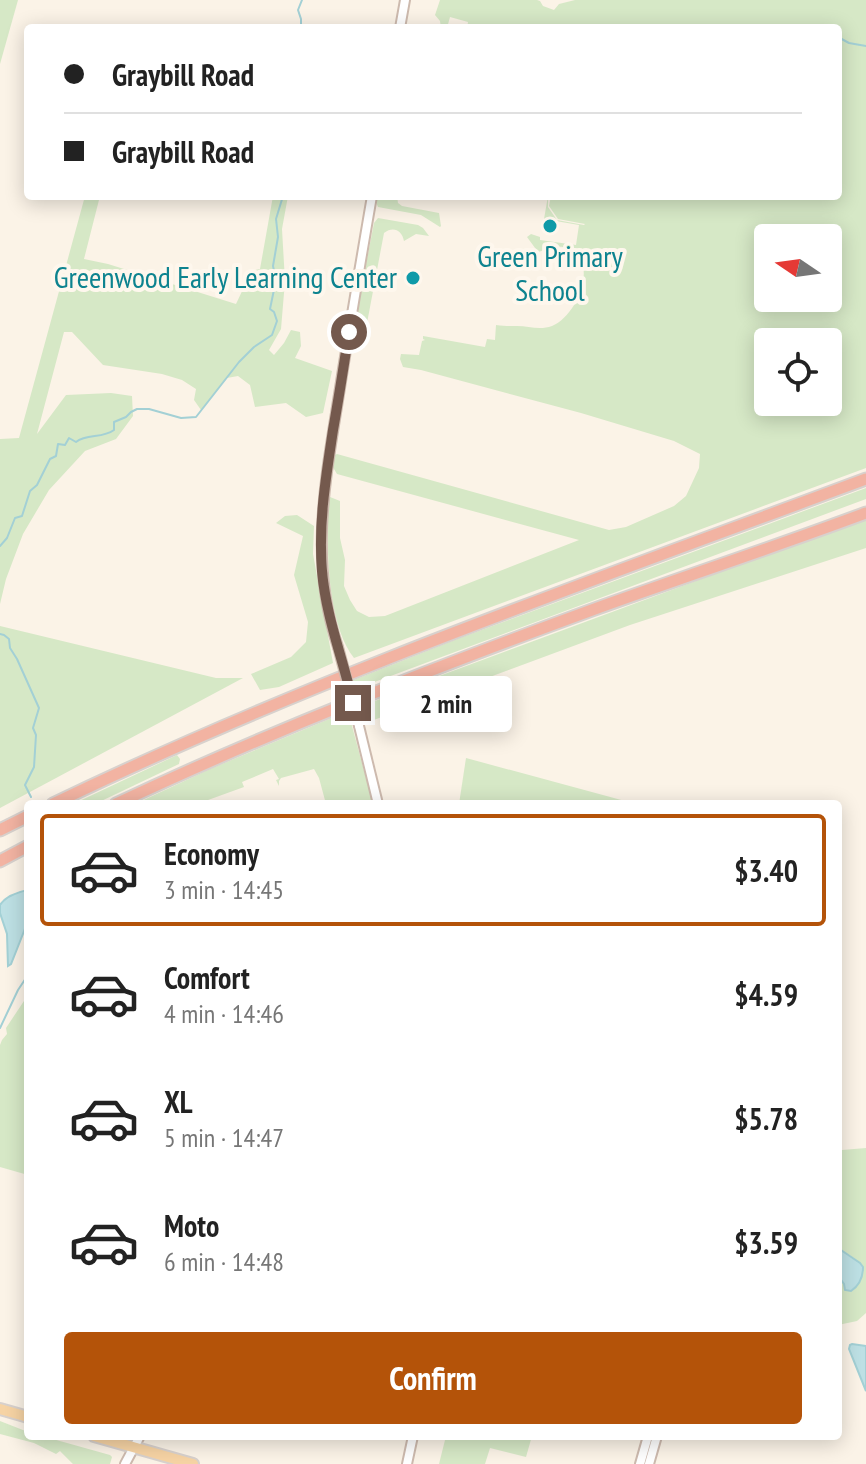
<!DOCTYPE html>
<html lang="en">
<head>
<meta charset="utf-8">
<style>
	:root { --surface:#fff; --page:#f6f6f6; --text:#222; --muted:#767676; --line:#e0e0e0; --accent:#b45309 }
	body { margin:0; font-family:"PT Sans Narrow",sans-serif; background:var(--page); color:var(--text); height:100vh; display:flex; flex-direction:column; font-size:30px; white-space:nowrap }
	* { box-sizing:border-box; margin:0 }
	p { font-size:26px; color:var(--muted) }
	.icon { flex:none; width:44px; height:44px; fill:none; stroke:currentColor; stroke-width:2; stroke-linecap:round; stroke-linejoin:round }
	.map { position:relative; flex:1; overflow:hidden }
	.details { position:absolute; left:24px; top:800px; width:818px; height:640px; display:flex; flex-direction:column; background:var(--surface); border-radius:8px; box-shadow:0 4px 20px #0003 }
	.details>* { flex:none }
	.top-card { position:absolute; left:24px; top:24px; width:818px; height:176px; border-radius:8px; box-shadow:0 4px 20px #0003; display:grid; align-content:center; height:176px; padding:0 40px; background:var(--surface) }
	.needle { width:52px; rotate:283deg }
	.fabs { position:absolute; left:754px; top:224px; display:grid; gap:16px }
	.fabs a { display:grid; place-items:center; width:88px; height:88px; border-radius:8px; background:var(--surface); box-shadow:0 4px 20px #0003; font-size:40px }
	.end { position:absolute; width:36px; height:36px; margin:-18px; border:10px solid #74594d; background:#fff; box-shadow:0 0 0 4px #fff }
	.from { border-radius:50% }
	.bubble { position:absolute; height:56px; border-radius:8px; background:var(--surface); box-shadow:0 4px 20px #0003; font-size:26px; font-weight:800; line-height:56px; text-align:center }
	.top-card b { display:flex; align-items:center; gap:28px; height:76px; font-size:30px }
	.top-card b+b { border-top:2px solid var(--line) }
	.top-card i { width:20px; height:20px; background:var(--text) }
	ul { padding:14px 0 0; list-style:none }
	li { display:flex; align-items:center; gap:24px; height:112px; margin:0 16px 12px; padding:0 24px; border:4px solid transparent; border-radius:8px }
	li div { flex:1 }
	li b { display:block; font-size:30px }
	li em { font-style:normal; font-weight:800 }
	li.selected { border-color:var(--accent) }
	li>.icon { width:72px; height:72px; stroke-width:1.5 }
	.primary-button { display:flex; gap:16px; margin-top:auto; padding:16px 40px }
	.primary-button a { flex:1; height:92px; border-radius:8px; background:var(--accent); color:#fff; font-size:32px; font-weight:800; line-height:92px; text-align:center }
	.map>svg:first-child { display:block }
	.green { fill:#d6e8c6; fill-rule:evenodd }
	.water { fill:#bde0e4; stroke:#a3d0d5; stroke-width:2 }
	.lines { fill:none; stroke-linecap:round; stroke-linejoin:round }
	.stream { stroke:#a3d0d5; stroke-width:2 }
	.minor-casing { stroke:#cdbaae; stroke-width:12 }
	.major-casing { stroke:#d8d1cd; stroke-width:14 }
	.highway-casing { stroke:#d8d1cd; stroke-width:15 }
	.minor { stroke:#fff; stroke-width:8 }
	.major { stroke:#f6d3a4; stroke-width:10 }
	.highway { stroke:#f2b3a2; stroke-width:11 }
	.minor-bridge-casing { stroke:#cdbaae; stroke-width:12; stroke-linecap:butt }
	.minor-bridge { stroke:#fff; stroke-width:8 }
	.route { stroke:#74594d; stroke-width:10 }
	.culture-dot { fill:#0f9aa8; stroke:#fef7ed; stroke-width:3 }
	.labels { text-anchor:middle; stroke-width:8; stroke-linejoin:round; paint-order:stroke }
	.culture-label { font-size:30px; fill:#0d838f; stroke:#fef7ed }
</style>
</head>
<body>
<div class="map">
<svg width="866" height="1464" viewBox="0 0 866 1464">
	<rect width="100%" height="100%" fill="#fbf3e7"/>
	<g class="green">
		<path d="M 0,0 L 18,0 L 0,64 Z"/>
		<path d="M 440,0 L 537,0 L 540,1 L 543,6 L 554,10 L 559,4 L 575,0 L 866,0 L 866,468 L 354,658 C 326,622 327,546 328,501 L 330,497 L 340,501 L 340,538 L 345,560 L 344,586 L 350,600 L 357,611 L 369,617 L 385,616 L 579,540 L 337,474 L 331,464 L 333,456 L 337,454 L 609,530 L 626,527 L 674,506 L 686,496 L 699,468 L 700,454 L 674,441 L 581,413 L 421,370 L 403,367 L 400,359 L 401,354 L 419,355 L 422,341 L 425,340 L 423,339 L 423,336 L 485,347 L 487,339 L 495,340 L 496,325 C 503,326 509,326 514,326 C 527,325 538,331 552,326 C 579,315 602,255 563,247 C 554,246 546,250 538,252 L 527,237 L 531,234 L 540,237 L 540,240 L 576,245 L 579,225 L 544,219 L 548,196 L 548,207 L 557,220 L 584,225 L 585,224 L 558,219 L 549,206 L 551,196 L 838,196 L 838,28 L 467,28 L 468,22 L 450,17 L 447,28 L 441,28 L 440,21 L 435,15 ZM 768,238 L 828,238 L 828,298 L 768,298 ZM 768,342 L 828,342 L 828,402 L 768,402 Z"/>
		<path d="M 85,196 L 100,196 L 84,259 L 108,264 L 236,304 L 244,287 L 246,272 L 260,269 L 273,196 L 288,196 L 282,229 L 285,281 L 281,329 L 269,350 L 274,355 L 284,343 L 291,330 L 300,332 L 301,346 L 295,358 L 332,371 L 323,413 L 306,417 L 286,403 L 255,407 L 250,385 L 238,376 L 227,378 L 201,410 L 194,400 L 196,389 L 182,380 L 162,374 L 103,365 L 72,332 L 64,332 L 37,434 L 66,395 L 111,393 L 132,396 L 133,416 L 116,439 L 85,451 L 49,490 L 23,534 L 6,579 L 0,604 L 0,439 L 19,438 Z"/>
		<path d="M 376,196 L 397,196 L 398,203 L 402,206 L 439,213 L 441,226 L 440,227 L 421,215 L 378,207 L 375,200 Z"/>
		<path d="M 378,218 L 418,225 L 423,228 L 429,236 L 416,234 L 404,241 C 402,230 393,226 384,233 L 367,323 L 362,329 L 358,327 L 355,321 L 374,223 Z"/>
		<path d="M 866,488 L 866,499 L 353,690 L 351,681 L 457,639 Z"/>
		<path d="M 297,515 L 314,526 L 313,554 L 333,663 L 279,687 L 260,690 L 251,674 L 291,657 L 306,642 L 308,622 L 294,575 L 303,536 L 276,523 L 285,516 Z"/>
		<path d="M 866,518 L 866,548 L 630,625 L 363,724 L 358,708 L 404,689 Z"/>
		<path d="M 0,626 L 216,678 L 243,678 L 0,808 Z"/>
		<path d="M 348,711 L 373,804 L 326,804 L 319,778 L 314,769 L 281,778 L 279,781 L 279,786 L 276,780 L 279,779 L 273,769 L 242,782 L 244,787 L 197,804 L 135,804 L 210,769 Z"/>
		<path d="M 177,755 L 180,759 L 179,764 L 95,804 L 73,804 Z"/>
		<path d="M 466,758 L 636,804 L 459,804 Z"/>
		<path d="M 28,995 L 28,1175 L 0,1167 L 0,1045 L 2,1040 L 7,1034 L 6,1028 Z"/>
		<path d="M 866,1148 L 866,1313 L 857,1321 L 838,1325 L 838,1276 L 844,1284 L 863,1273 C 863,1260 848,1255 838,1248 L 838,1154 L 842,1150 Z"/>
		<path d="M 0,1421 L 28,1432 L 28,1436 L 42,1436 L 110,1455 L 112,1457 L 110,1464 L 73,1464 L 60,1451 L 56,1454 L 34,1443 L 0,1434 Z"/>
		<path d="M 429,1436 L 532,1436 L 526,1457 L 490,1448 L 485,1464 L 439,1464 L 445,1440 Z"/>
	</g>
	<g class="water">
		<path d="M 28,890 L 28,921 L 11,964 L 8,966 L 7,934 L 0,913 L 0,905 C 6,896 18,892 28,890 Z"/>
		<path d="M 838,1248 L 860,1263 L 863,1267 C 863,1277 860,1285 851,1291 L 845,1290 L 844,1284 L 838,1276 Z"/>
		<path d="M 852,1344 L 866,1346 L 866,1391 L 849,1349 L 850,1345 Z"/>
	</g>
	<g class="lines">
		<g class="stream">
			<path d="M 301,28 L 301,19 L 298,10 L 302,0"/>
			<path d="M 838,37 L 849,43 L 866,46"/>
			<path d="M 0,546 L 7,538 L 15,518 L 22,516 L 30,491 L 37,485 L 50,459 L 56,456 L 58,444 L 65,445 L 69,438 L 76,442 C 87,433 102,439 114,430 L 114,422 L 126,417 L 131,412 L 137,409 L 149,409 L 181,418 L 196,417 L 239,362 L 254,347 L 272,335 L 277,321 L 274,312 L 270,309 L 276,280 L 273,266 L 278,237 L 276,219 L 283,196"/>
			<path d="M 0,634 L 4,635 L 9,639 L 10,648 L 17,659 L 39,708 L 33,728 L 36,735 L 34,767 L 25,785 L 31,797"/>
			<path d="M 0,1028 L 18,990 L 28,975"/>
		</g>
		<defs>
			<g id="minor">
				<path d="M 400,28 L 405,0"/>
				<path d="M 338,647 C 308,559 326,477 340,388 C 350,324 361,260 372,196"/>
				<path d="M 359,726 L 378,804"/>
				<path d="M 125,1464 L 140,1436"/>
				<path d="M 407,1464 L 413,1436"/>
				<path d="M 640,1464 L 648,1436"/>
				<path d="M 649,1464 L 657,1436"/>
			</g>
			<g id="major">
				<path d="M 0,1409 L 28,1417"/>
				<path d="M 94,1436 L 193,1464"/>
			</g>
			<g id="highway">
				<path d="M 53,804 C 316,677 592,581 866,479"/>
				<path d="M 116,804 C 271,731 431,669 592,610 C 683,577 775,547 866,513"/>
				<path d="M 0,830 L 28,816"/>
				<path d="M 0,861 L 28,846"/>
			</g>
		</defs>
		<use href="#minor" class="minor-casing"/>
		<use href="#major" class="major-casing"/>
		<use href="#highway" class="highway-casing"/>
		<use href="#minor" class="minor"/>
		<use href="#major" class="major"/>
		<use href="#highway" class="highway"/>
		<defs>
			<path id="minor-bridge" d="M 338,647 L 359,726"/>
		</defs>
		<use href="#minor-bridge" class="minor-bridge-casing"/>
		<use href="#minor-bridge" class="minor-bridge"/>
	</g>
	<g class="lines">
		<path class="route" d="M 349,332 C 344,364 339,397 333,430 C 326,477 318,523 322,571 C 326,617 343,659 353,703"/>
	</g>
	<g class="culture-dot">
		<circle cx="550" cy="226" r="8"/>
		<circle cx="413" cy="278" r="8"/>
	</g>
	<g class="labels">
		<g class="culture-label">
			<text x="550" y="267">Green Primary<tspan x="550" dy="34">School</tspan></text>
			<text x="397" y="288" text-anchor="end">Greenwood Early Learning Center</text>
		</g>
	</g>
</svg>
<div class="fabs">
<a><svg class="needle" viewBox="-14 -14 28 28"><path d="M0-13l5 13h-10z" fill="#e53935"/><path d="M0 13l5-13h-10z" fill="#767676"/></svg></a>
<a><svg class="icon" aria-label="locate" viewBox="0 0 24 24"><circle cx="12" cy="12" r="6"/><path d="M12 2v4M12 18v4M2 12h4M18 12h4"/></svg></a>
</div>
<i class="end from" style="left:349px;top:332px"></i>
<i class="end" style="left:353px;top:703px"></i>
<div class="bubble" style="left:380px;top:676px;width:132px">2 min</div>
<div class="top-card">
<b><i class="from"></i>Graybill Road</b>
<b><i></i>Graybill Road</b>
</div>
<section class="details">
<ul>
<li class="selected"><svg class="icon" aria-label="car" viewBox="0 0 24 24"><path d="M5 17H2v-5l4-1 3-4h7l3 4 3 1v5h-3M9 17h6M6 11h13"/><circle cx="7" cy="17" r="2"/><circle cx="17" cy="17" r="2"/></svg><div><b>Economy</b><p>3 min · 14:45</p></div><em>$3.40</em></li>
<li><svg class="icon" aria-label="car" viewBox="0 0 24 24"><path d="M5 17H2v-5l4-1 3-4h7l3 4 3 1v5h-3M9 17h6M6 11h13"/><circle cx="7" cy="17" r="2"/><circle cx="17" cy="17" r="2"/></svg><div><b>Comfort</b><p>4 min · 14:46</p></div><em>$4.59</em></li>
<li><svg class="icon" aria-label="car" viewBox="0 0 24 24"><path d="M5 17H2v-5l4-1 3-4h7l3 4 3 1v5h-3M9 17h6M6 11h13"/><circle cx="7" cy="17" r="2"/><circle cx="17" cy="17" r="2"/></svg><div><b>XL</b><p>5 min · 14:47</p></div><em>$5.78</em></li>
<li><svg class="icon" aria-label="car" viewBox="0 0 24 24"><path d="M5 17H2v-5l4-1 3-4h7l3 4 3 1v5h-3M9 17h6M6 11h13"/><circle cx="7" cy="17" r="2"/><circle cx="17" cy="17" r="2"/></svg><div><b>Moto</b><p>6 min · 14:48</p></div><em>$3.59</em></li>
</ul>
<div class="primary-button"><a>Confirm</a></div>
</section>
</div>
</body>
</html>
